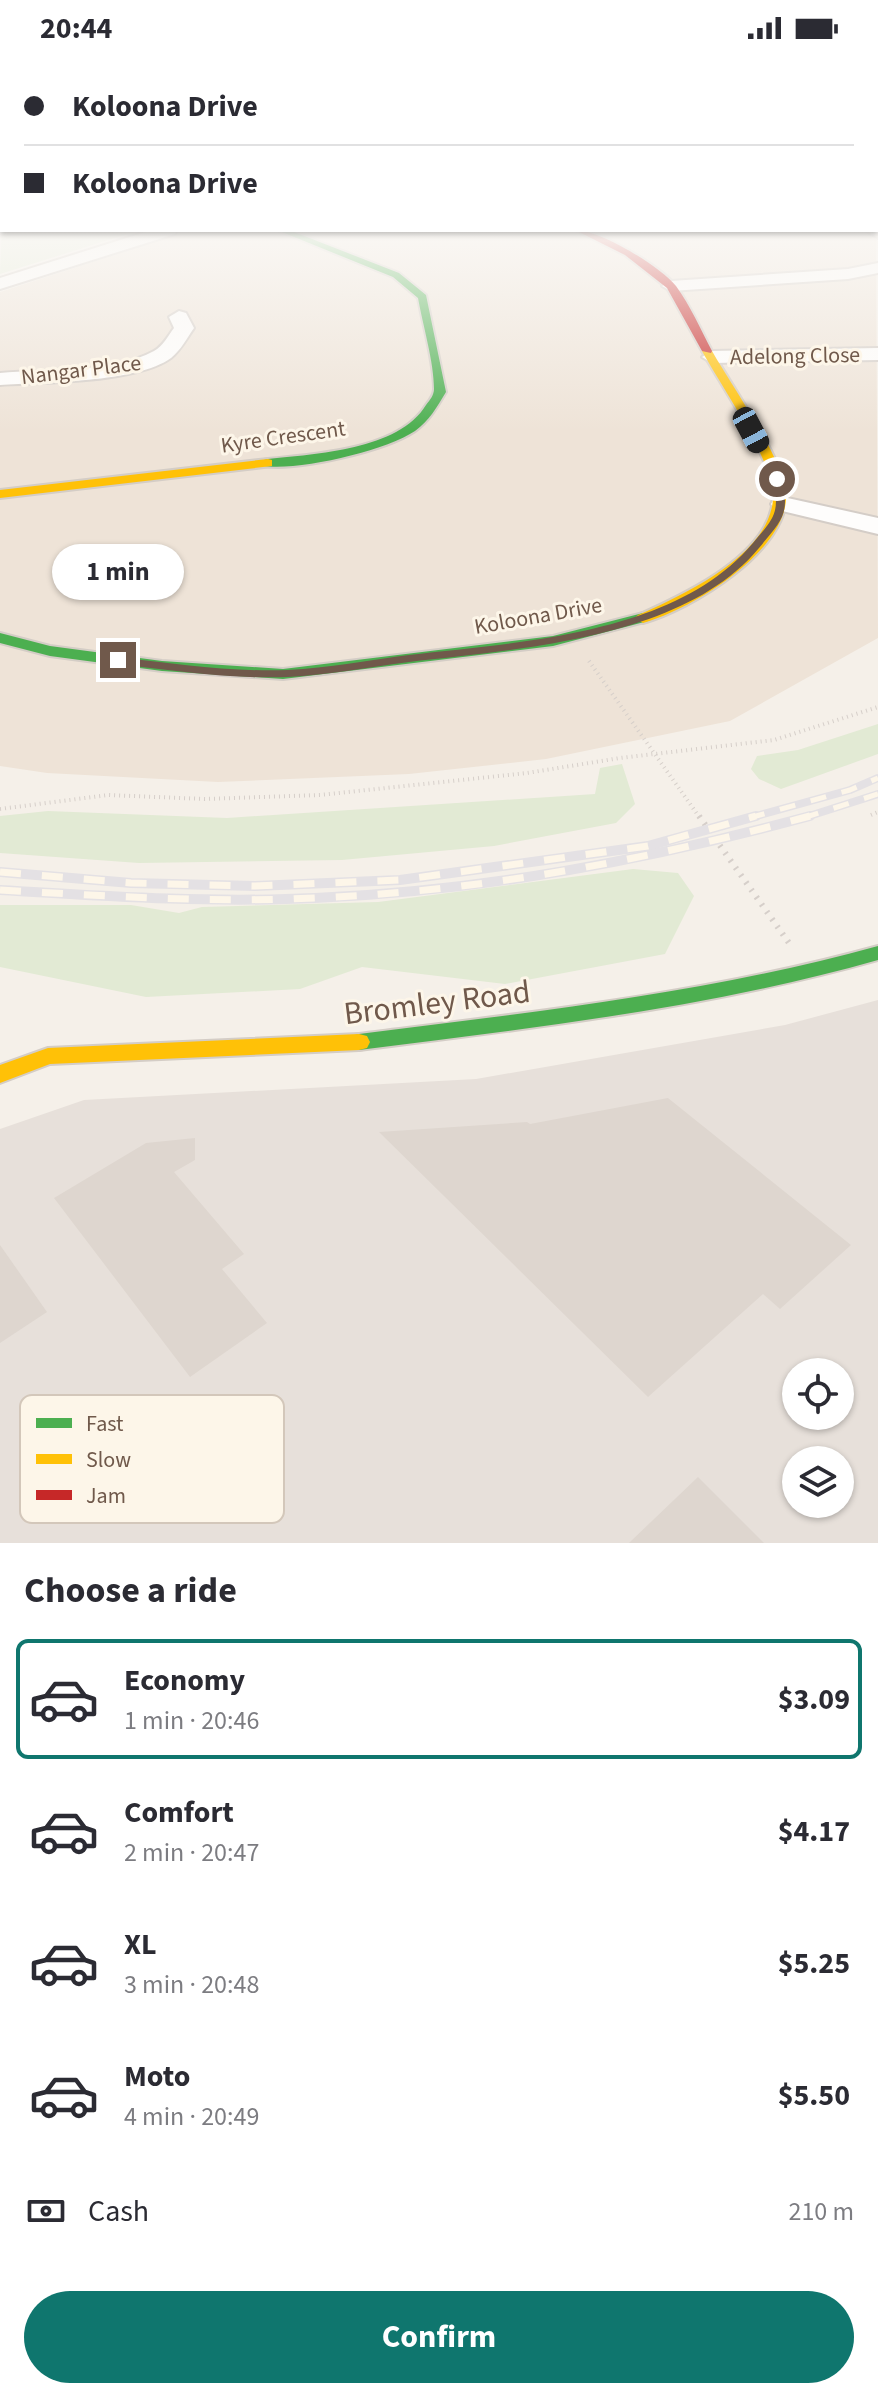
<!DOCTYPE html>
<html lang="en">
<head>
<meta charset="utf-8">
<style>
	:root { --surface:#fff; --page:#f2f2f3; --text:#2b2b33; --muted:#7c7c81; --line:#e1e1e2; --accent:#0f766e }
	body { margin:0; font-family:"Source Sans 3",sans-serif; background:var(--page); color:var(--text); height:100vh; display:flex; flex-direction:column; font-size:30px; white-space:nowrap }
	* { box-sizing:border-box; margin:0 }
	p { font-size:26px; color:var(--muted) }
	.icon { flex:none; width:44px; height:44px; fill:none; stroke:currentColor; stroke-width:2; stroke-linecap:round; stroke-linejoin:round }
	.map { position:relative; height:1487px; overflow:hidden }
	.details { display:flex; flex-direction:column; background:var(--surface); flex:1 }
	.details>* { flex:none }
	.guide { position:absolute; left:0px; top:0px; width:878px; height:176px; box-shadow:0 2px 6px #0004; display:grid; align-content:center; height:176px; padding:0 24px; background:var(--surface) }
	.controls { position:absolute; left:782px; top:1302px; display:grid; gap:16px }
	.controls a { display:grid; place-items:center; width:72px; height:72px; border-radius:50%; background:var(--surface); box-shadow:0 2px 6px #0004; font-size:40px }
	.end { position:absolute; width:36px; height:36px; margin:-18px; border:10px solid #70594b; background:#fff; box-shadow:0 0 0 4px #fff }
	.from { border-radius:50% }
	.bubble { position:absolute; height:56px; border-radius:28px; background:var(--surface); box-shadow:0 2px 6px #0004; font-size:26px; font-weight:700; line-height:56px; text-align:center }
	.car { position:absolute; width:24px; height:48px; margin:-24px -12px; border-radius:10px; box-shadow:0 0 6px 2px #0007; background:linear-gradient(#222 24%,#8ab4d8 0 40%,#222 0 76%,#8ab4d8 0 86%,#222 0) }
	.guide b { display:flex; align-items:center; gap:28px; height:76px; font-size:30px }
	.guide b+b { border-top:2px solid var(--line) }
	.guide i { width:20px; height:20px; background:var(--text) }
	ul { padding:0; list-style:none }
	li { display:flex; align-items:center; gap:24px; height:120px; margin:0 16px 12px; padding:0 8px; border:4px solid transparent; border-radius:12px }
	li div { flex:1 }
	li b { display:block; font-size:30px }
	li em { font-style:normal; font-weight:700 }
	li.current { border-color:var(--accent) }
	li>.icon { width:72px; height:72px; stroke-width:1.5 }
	h2 { padding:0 24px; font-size:36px; line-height:96px }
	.pay { display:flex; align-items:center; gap:20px; height:88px; padding:0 24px; font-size:30px }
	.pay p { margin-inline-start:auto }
	.cta { display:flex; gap:16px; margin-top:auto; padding:16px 24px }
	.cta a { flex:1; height:92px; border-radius:48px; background:var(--accent); color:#fff; font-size:32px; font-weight:700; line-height:92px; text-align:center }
	.status { display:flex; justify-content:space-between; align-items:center; height:56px; padding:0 40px; background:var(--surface); direction:ltr }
	.status svg { height:22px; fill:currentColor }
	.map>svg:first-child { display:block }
	.residential { fill:#eee3d7 }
	.industrial { fill:#e7e0da; fill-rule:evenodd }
	.green { fill:#e2ead4 }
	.building { fill:#ded6cf }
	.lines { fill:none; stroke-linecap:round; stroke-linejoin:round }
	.street-casing { stroke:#d4cdc7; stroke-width:4 }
	.fast-casing { stroke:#d4cdc6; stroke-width:4 }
	.slow-casing { stroke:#d4cdc6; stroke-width:4 }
	.jam-casing { stroke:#d4cdc6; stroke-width:4 }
	.path-far1 { stroke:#d6cfca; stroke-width:4; stroke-dasharray:1 4; stroke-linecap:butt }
	.path { stroke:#d6cfca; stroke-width:6; stroke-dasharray:2 7; stroke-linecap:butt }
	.street { fill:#fefdfc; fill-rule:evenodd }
	.fast { fill:#4caf50; fill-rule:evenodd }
	.slow { fill:#ffc107; fill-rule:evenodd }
	.jam { fill:#c62828; fill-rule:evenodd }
	.rail-far1-casing { stroke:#e4e1e4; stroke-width:8 }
	.rail-casing { stroke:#e4e1e4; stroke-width:10 }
	.rail-far1 { stroke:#fdf6e9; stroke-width:5; stroke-dasharray:16; stroke-linecap:butt }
	.rail { stroke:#fdf6e9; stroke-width:7; stroke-dasharray:21; stroke-linecap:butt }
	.route { fill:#70594b }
	.labels { text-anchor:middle; stroke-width:6; stroke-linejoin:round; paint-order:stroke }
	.far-street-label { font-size:22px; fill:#70594b; stroke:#fdf6e9 }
	.near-street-label { font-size:32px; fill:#70594b; stroke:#fdf6e9 }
	.key { fill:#fdf6e9; stroke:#d3c7ba; stroke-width:2 }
	.key-label { font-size:22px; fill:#70594b }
</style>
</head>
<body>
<div class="status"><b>20:44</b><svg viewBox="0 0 49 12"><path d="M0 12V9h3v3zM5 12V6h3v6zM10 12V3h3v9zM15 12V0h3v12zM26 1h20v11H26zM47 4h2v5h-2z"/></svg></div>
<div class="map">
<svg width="878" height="1487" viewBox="0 0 878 1487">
	<rect width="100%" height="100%" fill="#f5f0e9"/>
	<path class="residential" d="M 876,168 L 878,582 L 730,665 L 546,703 L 409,718 L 218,726 L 47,717 L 0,710 L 0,236 L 191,174 L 876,174 Z"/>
	<path class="industrial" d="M 878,944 L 878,1487 L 0,1487 L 0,1073 L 84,1044 L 476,1023 L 785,969 ZM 796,1316 L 840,1316 L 840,1360 L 796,1360 ZM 796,1404 L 840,1404 L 840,1448 L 796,1448 Z"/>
	<g class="green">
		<path d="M 2,169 L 2,174 L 140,174 L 0,218 Z"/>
		<path d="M 878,668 L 878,698 L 781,733 L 759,723 L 751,713 L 757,700 L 798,694 Z"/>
		<path d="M 622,708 L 635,748 L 616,767 L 494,790 L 342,804 L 139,807 L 0,797 L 0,760 L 48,755 L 227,762 L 595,738 L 600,712 Z"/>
		<path d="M 633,813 L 678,817 L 694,840 L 665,898 L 505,928 L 362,911 L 300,933 L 146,941 L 0,911 L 0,849 L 131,849 L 179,857 L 202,851 L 378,846 Z"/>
	</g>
	<g class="building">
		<path d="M 668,1042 L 851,1189 L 780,1253 L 763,1238 L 648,1341 L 379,1076 L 527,1066 L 530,1068 Z"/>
		<path d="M 195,1082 L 195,1104 L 174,1116 L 244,1198 L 222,1213 L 267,1267 L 190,1321 L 54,1142 L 146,1087 Z"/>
		<path d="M 0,1189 L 47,1256 L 0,1287 Z"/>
		<path d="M 698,1421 L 764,1487 L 629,1487 Z"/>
	</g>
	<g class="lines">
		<defs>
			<g id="street">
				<path d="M 876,170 L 878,170 L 878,182 L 865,174 L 876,174 Z"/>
				<path d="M 152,174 L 177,174 L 175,178 L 0,233 L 0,222 Z"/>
				<path d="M 878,207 L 878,217 L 848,223 L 671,235 L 662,230 L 671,225 L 848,213 Z"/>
				<path d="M 179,255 L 186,257 L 194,272 C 187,282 181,294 171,302 C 137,327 43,326 0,329 L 0,317 C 44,313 115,317 154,295 C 163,290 168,280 174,272 L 169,261 Z"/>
				<path d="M 878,292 L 878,304 L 712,307 L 702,301 L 712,295 Z"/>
				<path d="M 783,441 L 878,462 L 878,478 L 774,453 L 771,448 L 774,443 Z"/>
			</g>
			<g id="fast">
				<path d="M 277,174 L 289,174 L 399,217 L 426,239 L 446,336 C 437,351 429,365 415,375 C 385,395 299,415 264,410 L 264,404 L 268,403 C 315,398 399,394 426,349 C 430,344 434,339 434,333 C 434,306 423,270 418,242 L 393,221 Z"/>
				<path d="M 643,557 L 651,562 L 648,565 L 553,590 L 283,623 L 162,615 L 50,600 L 0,587 L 0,577 L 50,590 L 162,605 L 283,613 L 553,580 Z"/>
				<path d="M 878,890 L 878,904 C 708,952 534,972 359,994 L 351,992 L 348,986 L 351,980 L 359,978 C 534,956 708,937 878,890 Z"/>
			</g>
			<g id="slow">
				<path d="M 707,292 L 712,295 C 730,327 784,404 786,437 C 790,494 691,554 643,567 L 635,562 L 638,559 C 683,539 775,497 773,438 C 772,403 720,328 702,295 Z"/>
				<path d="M 268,403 L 272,404 L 272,410 L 0,442 L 0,434 Z"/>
				<path d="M 359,978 L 367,980 L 370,986 L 367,992 L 359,994 L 50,1008 L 0,1027 L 0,1009 L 48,992 Z"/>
			</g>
			<path id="jam" d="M 575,174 C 600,174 660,210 676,230 C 690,249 701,274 712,295 L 711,297 L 702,295 L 667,232 L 625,199 Z"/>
		</defs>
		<use href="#street" class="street-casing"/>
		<use href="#fast" class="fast-casing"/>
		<use href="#slow" class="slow-casing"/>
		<use href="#jam" class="jam-casing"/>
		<g class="path-far1">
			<path d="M 589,605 L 700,762"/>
			<path d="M 0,753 L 108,739 L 205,743 L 320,739 L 527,717 L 620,702 L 774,684 L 878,651"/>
			<path d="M 871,759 L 878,756"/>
		</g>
		<path class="path" d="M 699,760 L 789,887"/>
		<use href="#street" class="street"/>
		<use href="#fast" class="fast"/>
		<use href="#slow" class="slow"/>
		<use href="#jam" class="jam"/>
		<defs>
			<g id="rail-far1">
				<path d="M 749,762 L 850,734 L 878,722"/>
				<path d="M 803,762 L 878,738"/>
			</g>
			<g id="rail">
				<path d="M 0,816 L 131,827 L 255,830 L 400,824 L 648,790 L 756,760"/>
				<path d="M 0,834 C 105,840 210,847 315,842 C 484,835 647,804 810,760"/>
			</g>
		</defs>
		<use href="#rail-far1" class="rail-far1-casing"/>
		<use href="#rail" class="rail-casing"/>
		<use href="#rail-far1" class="rail-far1"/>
		<use href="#rail" class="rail"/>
	</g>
	<linearGradient id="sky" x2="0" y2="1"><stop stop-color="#9dc6e6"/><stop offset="0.45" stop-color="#faf8f5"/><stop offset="1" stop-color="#faf8f5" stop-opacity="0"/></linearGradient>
	<rect width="878" height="376" fill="url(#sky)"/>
	<path class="route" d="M 777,420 L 782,423 C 790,459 782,464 759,492 C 684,583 518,593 409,606 C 369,611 328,619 288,621 C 231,623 175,615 118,608 L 113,604 L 118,601 C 175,608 231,616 288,614 C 328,612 369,604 409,599 C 519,586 676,579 753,487 C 775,461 780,457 773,423 Z"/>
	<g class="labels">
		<g class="far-street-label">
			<text transform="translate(795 299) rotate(-1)" y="8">Adelong Close</text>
			<text transform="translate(81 313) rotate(-7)" y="8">Nangar Place</text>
			<text transform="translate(283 380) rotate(-8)" y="8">Kyre Crescent</text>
			<text transform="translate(538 559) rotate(-10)" y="8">Koloona Drive</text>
		</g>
		<g class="near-street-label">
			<text transform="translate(437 946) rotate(-7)" y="11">Bromley Road</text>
		</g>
	</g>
	<rect x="20" y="1339" width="264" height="128" rx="12" class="key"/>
	<rect x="36" y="1362" width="36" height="10" fill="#4caf50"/>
	<rect x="36" y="1398" width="36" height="10" fill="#ffc107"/>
	<rect x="36" y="1434" width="36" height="10" fill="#c62828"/>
	<g class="key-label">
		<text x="86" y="1375">Fast</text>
		<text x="86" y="1411">Slow</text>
		<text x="86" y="1447">Jam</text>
	</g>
</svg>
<div class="controls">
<a><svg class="icon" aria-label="locate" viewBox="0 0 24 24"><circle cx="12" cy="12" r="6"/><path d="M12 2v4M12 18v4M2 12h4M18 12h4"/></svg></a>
<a><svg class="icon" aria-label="layers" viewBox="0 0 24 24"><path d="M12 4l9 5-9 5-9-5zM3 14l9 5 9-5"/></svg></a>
</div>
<i class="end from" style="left:777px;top:423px"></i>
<i class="end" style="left:118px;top:604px"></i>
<div class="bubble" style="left:52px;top:488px;width:132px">1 min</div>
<i class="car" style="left:751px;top:374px;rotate:152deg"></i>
<div class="guide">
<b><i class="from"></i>Koloona Drive</b>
<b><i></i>Koloona Drive</b>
</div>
</div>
<section class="details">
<h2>Choose a ride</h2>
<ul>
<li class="current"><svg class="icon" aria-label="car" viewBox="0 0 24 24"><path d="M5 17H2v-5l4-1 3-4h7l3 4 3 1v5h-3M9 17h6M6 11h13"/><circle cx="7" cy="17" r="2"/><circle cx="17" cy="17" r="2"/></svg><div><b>Economy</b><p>1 min · 20:46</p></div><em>$3.09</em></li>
<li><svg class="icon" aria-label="car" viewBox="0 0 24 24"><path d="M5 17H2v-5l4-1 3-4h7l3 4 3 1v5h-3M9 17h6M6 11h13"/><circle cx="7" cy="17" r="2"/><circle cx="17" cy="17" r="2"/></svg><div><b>Comfort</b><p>2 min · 20:47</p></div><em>$4.17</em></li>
<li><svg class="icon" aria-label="car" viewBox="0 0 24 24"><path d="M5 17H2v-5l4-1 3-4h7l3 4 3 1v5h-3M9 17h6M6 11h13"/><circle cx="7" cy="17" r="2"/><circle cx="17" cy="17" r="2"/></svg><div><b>XL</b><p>3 min · 20:48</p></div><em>$5.25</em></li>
<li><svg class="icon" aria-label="car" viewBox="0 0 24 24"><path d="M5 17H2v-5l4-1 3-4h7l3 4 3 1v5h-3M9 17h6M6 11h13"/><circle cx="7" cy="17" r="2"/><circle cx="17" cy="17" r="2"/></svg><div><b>Moto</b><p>4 min · 20:49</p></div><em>$5.50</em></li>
</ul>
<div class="pay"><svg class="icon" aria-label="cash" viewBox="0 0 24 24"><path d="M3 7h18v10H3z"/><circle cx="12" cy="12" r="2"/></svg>Cash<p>210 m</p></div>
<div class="cta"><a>Confirm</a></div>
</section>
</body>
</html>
